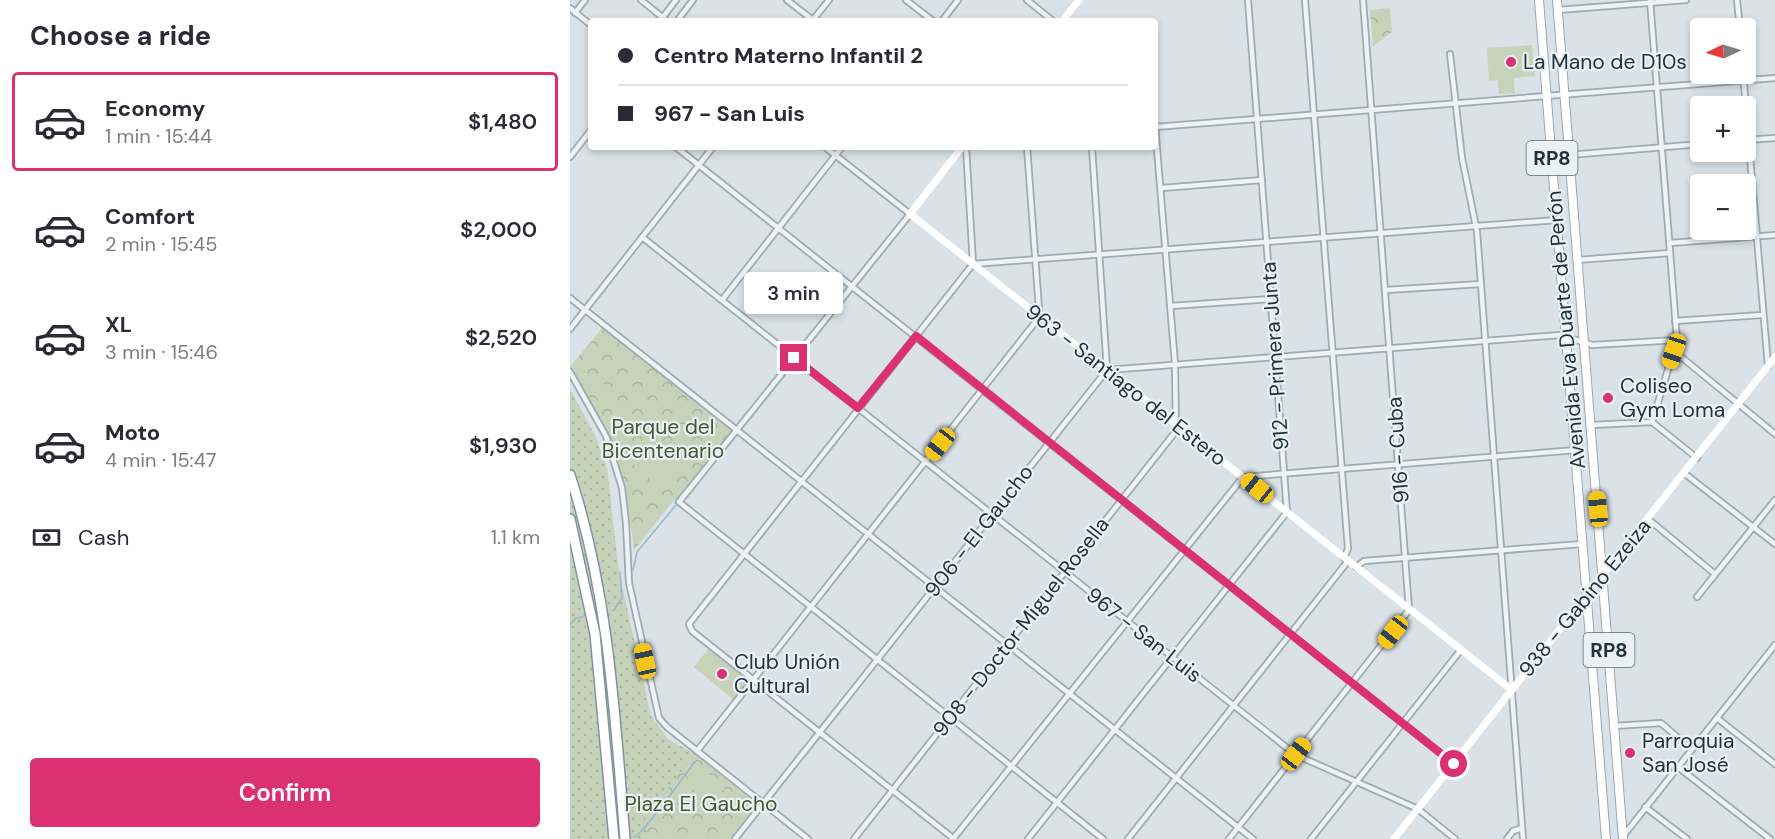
<!DOCTYPE html>
<html lang="en">
<head>
<meta charset="utf-8">
<style>
	:root { --surface:#fff; --page:#f7f7f7; --text:#2b2b33; --muted:#7c7c81; --line:#e1e1e2; --accent:#db3071 }
	body { margin:0; font-family:"DM Sans",sans-serif; background:var(--page); color:var(--text); height:100vh; display:flex; flex-direction:column; font-size:22px; white-space:nowrap }
	* { box-sizing:border-box; margin:0 }
	p { font-size:20px; color:var(--muted) }
	.icon { flex:none; width:33px; height:33px; fill:none; stroke:currentColor; stroke-width:2; stroke-linecap:round; stroke-linejoin:round }
	.map { position:relative; flex:1; overflow:hidden }
	.side { display:flex; flex-direction:column; background:var(--surface); width:570px }
	.side>* { flex:none }
	.top-card { position:absolute; left:18px; top:18px; width:570px; height:132px; border-radius:6px; box-shadow:0 3px 9px #0003; display:grid; align-content:center; height:132px; padding:0 30px; background:var(--surface) }
	.needle { width:39px; rotate:266deg }
	.buttons { position:absolute; left:1120px; top:18px; display:grid; gap:12px }
	.buttons a { display:grid; place-items:center; width:66px; height:66px; border-radius:6px; background:var(--surface); box-shadow:0 3px 9px #0003; font-size:30px }
	.end { position:absolute; width:27px; height:27px; margin:-14px; border:8px solid #db3071; background:#fff; box-shadow:0 0 0 3px #fff }
	.from { border-radius:50% }
	.bubble { position:absolute; height:42px; border-radius:6px; background:var(--surface); box-shadow:0 3px 9px #0003; font-size:20px; font-weight:600; line-height:42px; text-align:center }
	.car { position:absolute; width:18px; height:36px; margin:-18px -9px; border-radius:8px; box-shadow:0 0 4px 2px #0007; background:linear-gradient(#f5c518 24%,#345 0 40%,#f5c518 0 76%,#345 0 86%,#f5c518 0) }
	.top-card b { display:flex; align-items:center; gap:21px; height:57px; font-size:22px }
	.top-card b+b { border-top:2px solid var(--line) }
	.top-card i { width:15px; height:15px; background:var(--text) }
	ul { padding:0; list-style:none }
	li { display:flex; align-items:center; gap:18px; height:99px; margin:0 12px 9px; padding:0 18px; border:3px solid transparent; border-radius:6px }
	li div { flex:1 }
	li b { display:block; font-size:22px }
	li em { font-style:normal; font-weight:600 }
	li.current { border-color:var(--accent) }
	li>.icon { width:54px; height:54px; stroke-width:1.5 }
	h2 { padding:0 30px; font-size:27px; line-height:72px }
	.pay { display:flex; align-items:center; gap:15px; height:66px; padding:0 30px; font-size:22px }
	.pay p { margin-inline-start:auto }
	.button { display:flex; gap:12px; margin-top:auto; padding:12px 30px }
	.button a { flex:1; height:69px; border-radius:6px; background:var(--accent); color:#fff; font-size:24px; font-weight:600; line-height:69px; text-align:center }
	main { display:flex; flex:1; min-height:0 }
	.map>svg:first-child { display:block }
	.grass { fill:url(#grass-dots) }
	.park { fill:url(#park-crowns) }
	.pitch { fill:#c6d2ba }
	.lines { fill:none; stroke-linecap:round; stroke-linejoin:round }
	.stream { stroke:#91bbcb; stroke-width:1.5 }
	.street-casing { stroke:#9faab1; stroke-width:8 }
	.primary-casing { stroke:#98a9b3; stroke-width:10 }
	.highway-casing { stroke:#80939f; stroke-width:12 }
	.street { stroke:#edf2f5; stroke-width:4.5 }
	.secondary { stroke:#fff; stroke-width:7 }
	.primary { stroke:#fff; stroke-width:8 }
	.highway { stroke:#fff; stroke-width:9 }
	.route { stroke:#db3071; stroke-width:8 }
	.poi-dot { fill:#db3071; stroke:#e9f1f5; stroke-width:2 }
	.labels { text-anchor:middle; stroke-width:4.5; stroke-linejoin:round; paint-order:stroke }
	.shield { fill:#e9f1f5; stroke:#5e6c75; stroke-width:1.5 }
	.shield-label { font-size:20px; font-weight:bold; fill:#23333e }
	.poi-label { font-size:21px; fill:#23333e; stroke:#e9f1f5; text-anchor:start }
	.street-label { font-size:21px; fill:#23333e; stroke:#e9f1f5 }
	.park-label { font-size:21px; fill:#415b2f; stroke:#e9f1f5 }
</style>
</head>
<body>
<main>
<section class="side">
<h2>Choose a ride</h2>
<ul>
<li class="current"><svg class="icon" aria-label="car" viewBox="0 0 24 24"><path d="M5 17H2v-5l4-1 3-4h7l3 4 3 1v5h-3M9 17h6M6 11h13"/><circle cx="7" cy="17" r="2"/><circle cx="17" cy="17" r="2"/></svg><div><b>Economy</b><p>1 min · 15:44</p></div><em>$1,480</em></li>
<li><svg class="icon" aria-label="car" viewBox="0 0 24 24"><path d="M5 17H2v-5l4-1 3-4h7l3 4 3 1v5h-3M9 17h6M6 11h13"/><circle cx="7" cy="17" r="2"/><circle cx="17" cy="17" r="2"/></svg><div><b>Comfort</b><p>2 min · 15:45</p></div><em>$2,000</em></li>
<li><svg class="icon" aria-label="car" viewBox="0 0 24 24"><path d="M5 17H2v-5l4-1 3-4h7l3 4 3 1v5h-3M9 17h6M6 11h13"/><circle cx="7" cy="17" r="2"/><circle cx="17" cy="17" r="2"/></svg><div><b>XL</b><p>3 min · 15:46</p></div><em>$2,520</em></li>
<li><svg class="icon" aria-label="car" viewBox="0 0 24 24"><path d="M5 17H2v-5l4-1 3-4h7l3 4 3 1v5h-3M9 17h6M6 11h13"/><circle cx="7" cy="17" r="2"/><circle cx="17" cy="17" r="2"/></svg><div><b>Moto</b><p>4 min · 15:47</p></div><em>$1,930</em></li>
</ul>
<div class="pay"><svg class="icon" aria-label="cash" viewBox="0 0 24 24"><path d="M3 7h18v10H3z"/><circle cx="12" cy="12" r="2"/></svg>Cash<p>1.1 km</p></div>
<div class="button"><a>Confirm</a></div>
</section>
<div class="map">
<svg width="1205" height="839" viewBox="0 0 1205 839">
	<defs>
		<pattern id="grass-dots" width="8" height="8" patternUnits="userSpaceOnUse" patternTransform="scale(1.5)"><rect width="8" height="8" fill="#c6d2ba"/><path d="M2 2h.1M6 6h.1" fill="none" stroke="#aab5a1" stroke-width="1.8" stroke-linecap="round"/></pattern>
		<pattern id="park-crowns" width="20" height="18" patternUnits="userSpaceOnUse" patternTransform="scale(1.5)"><rect width="20" height="18" fill="#c6d2ba"/><path d="M2 6a3 3 0 1 1 6 0M12 15a3 3 0 1 1 6 0" fill="none" stroke="#aab5a1"/></pattern>
	</defs>
	<rect width="100%" height="100%" fill="#dae2e7"/>
	<path class="grass" d="M 0,389 L 25,435 L 37,468 L 49,572 L 81,716 L 98,739 L 125,754 L 92,797 L 114,839 L 0,839 Z"/>
	<g class="park">
		<path d="M 820,8 L 822,32 L 803,46 L 800,10 Z"/>
		<path d="M 33,327 L 163,431 L 108,501 L 104,500 L 64,550 C 55,471 42,434 0,367 Z"/>
		<path d="M 125,754 L 185,802 L 184,810 L 161,839 L 77,839 L 75,818 Z"/>
	</g>
	<g class="pitch">
		<path d="M 962,45 L 965,76 L 944,78 L 945,93 L 929,94 L 928,80 L 919,81 L 917,48 Z"/>
		<path d="M 21,374 L 41,390 L 33,399 L 13,383 Z"/>
		<path d="M 69,439 L 80,448 L 66,466 L 54,457 Z"/>
		<path d="M 81,449 L 93,457 L 78,476 L 67,467 Z"/>
		<path d="M 94,458 L 107,468 L 92,488 L 79,478 Z"/>
		<path d="M 139,648 L 179,681 L 164,700 L 124,667 Z"/>
		<path d="M 130,766 L 155,788 L 141,805 L 116,783 Z"/>
	</g>
	<g class="lines">
		<g class="stream">
			<path d="M 63,570 L 67,552 L 106,505"/>
			<path d="M 43,611 L 52,598 L 50,572"/>
			<path d="M 0,625 L 6,618 L 13,617"/>
			<path d="M 64,837 C 73,835 115,774 125,762"/>
		</g>
		<defs>
			<g id="street">
				<path d="M 71,0 L 97,21"/>
				<path d="M 217,0 L 244,21"/>
				<path d="M 336,0 L 363,21"/>
				<path d="M 457,0 L 483,21"/>
				<path d="M 735,0 L 778,549 L 774,558"/>
				<path d="M 1080,0 L 1107,340 L 1082,422"/>
				<path d="M 1167,0 L 1170,28"/>
				<path d="M 0,8 L 21,25"/>
				<path d="M 988,10 L 1116,0"/>
				<path d="M 5,13 L 15,0"/>
				<path d="M 90,21 L 106,0"/>
				<path d="M 107,21 L 123,0"/>
				<path d="M 242,21 L 259,0"/>
				<path d="M 372,21 L 388,0"/>
				<path d="M 880,54 L 892,158 L 907,232 L 953,839"/>
				<path d="M 1173,74 L 1176,106"/>
				<path d="M 1176,110 L 1198,366"/>
				<path d="M 585,127 L 1205,78"/>
				<path d="M 1176,140 L 1205,138"/>
				<path d="M 106,147 L 884,764"/>
				<path d="M 255,147 L 340,214 L 109,502 L 533,839"/>
				<path d="M 999,155 L 1131,144"/>
				<path d="M 0,157 L 21,130"/>
				<path d="M 592,188 L 692,180"/>
				<path d="M 72,237 L 726,755 L 848,809 L 885,839"/>
				<path d="M 1100,243 L 1205,235"/>
				<path d="M 1007,260 L 1100,253"/>
				<path d="M 403,264 L 987,220"/>
				<path d="M 816,290 L 911,284"/>
				<path d="M 0,298 L 683,839"/>
				<path d="M 152,300 L 272,147"/>
				<path d="M 601,306 L 701,299"/>
				<path d="M 1105,321 L 1192,315"/>
				<path d="M 0,329 L 143,147"/>
				<path d="M 1104,351 L 1205,434"/>
				<path d="M 537,370 L 991,335 L 1022,345 L 1107,340"/>
				<path d="M 0,372 L 36,436 L 52,488 L 56,523 L 59,583 L 89,718 L 97,727 L 238,839"/>
				<path d="M 1021,425 L 1082,422 L 1127,458"/>
				<path d="M 1114,473 L 1205,544"/>
				<path d="M 1078,519 L 1145,574"/>
				<path d="M 786,567 L 794,561 L 1012,544"/>
				<path d="M 1127,597 L 1205,500"/>
				<path d="M 1147,718 L 1205,764"/>
				<path d="M 1044,726 L 1091,723 L 1121,749"/>
				<path d="M 127,751 L 467,320 L 469,309 L 457,147"/>
				<path d="M 1108,767 L 1200,839"/>
				<path d="M 1075,807 L 1117,839"/>
				<path d="M 1054,835 L 1205,645"/>
				<path d="M 165,839 L 537,370 L 522,147"/>
				<path d="M 284,839 L 606,431 L 605,364 L 585,125"/>
				<path d="M 383,839 L 673,477 L 1006,450"/>
				<path d="M 384,839 L 122,631 L 119,624 L 403,264 L 396,147"/>
				<path d="M 458,839 L 717,512 L 678,0"/>
				<path d="M 558,839 L 778,561"/>
				<path d="M 659,839 L 839,610 L 793,0"/>
				<path d="M 741,839 L 890,651"/>
				<path d="M 937,839 L 943,831 L 952,828"/>
			</g>
			<g id="primary">
				<path d="M 969,0 L 1036,839"/>
				<path d="M 987,0 L 1053,839"/>
			</g>
			<g id="highway">
				<path d="M 0,475 C 39,594 45,716 55,839"/>
				<path d="M 0,519 L 25,634 L 44,839"/>
			</g>
		</defs>
		<use href="#street" class="street-casing"/>
		<use href="#primary" class="primary-casing"/>
		<use href="#highway" class="highway-casing"/>
		<use href="#street" class="street"/>
		<g class="secondary">
			<path d="M 492,21 L 509,0"/>
			<path d="M 392,147 L 340,214 L 942,690"/>
			<path d="M 824,839 L 1205,357"/>
		</g>
		<use href="#primary" class="primary"/>
		<use href="#highway" class="highway"/>
	</g>
	<g class="lines">
		<path class="route" d="M 224,358 L 288,408 L 346,336 L 884,764"/>
	</g>
	<g class="poi-dot">
		<circle cx="941" cy="62" r="6"/>
		<circle cx="1038" cy="398" r="6"/>
		<circle cx="152" cy="674" r="6"/>
		<circle cx="1060" cy="753" r="6"/>
	</g>
	<g class="labels">
		<g class="shield">
			<rect x="956.5" y="141" width="51" height="34" rx="4.5"/>
			<rect x="1013.5" y="633" width="51" height="34" rx="4.5"/>
		</g>
		<g class="shield-label">
			<text x="982" y="165">RP8</text>
			<text x="1039" y="657">RP8</text>
		</g>
		<g class="poi-label">
			<text x="953" y="69">La Mano de D10s</text>
			<text x="1050" y="393">Coliseo<tspan x="1050" dy="24">Gym Loma</tspan></text>
			<text x="164" y="669">Club Unión<tspan x="164" dy="24">Cultural</tspan></text>
			<text x="1072" y="748">Parroquia<tspan x="1072" dy="24">San José</tspan></text>
		</g>
		<g class="street-label">
			<text transform="translate(996 330) rotate(-95)" y="7">Avenida Eva Duarte de Perón</text>
			<text transform="translate(705 356) rotate(-94)" y="7">912 - Primera Junta</text>
			<text transform="translate(556 385) rotate(38)" y="7">963 - Santiago del Estero</text>
			<text transform="translate(828 450) rotate(-94)" y="7">916 - Cuba</text>
			<text transform="translate(409 531) rotate(-52)" y="7">906 - El Gaucho</text>
			<text transform="translate(1015 598) rotate(-51)" y="7">938 - Gabino Ezeiza</text>
			<text transform="translate(451 627) rotate(-52)" y="7">908 - Doctor Miguel Rosella</text>
			<text transform="translate(574 635) rotate(38)" y="7">967 - San Luis</text>
		</g>
		<g class="park-label">
			<text x="93" y="434">Parque del<tspan x="93" dy="24">Bicentenario</tspan></text>
			<text x="131" y="811">Plaza El Gaucho</text>
		</g>
	</g>
</svg>
<div class="buttons">
<a><svg class="needle" viewBox="-14 -14 28 28"><path d="M0-13l5 13h-10z" fill="#e53935"/><path d="M0 13l5-13h-10z" fill="#7c7c81"/></svg></a>
<a>+</a>
<a>−</a>
</div>
<i class="end from" style="left:884px;top:764px"></i>
<i class="end" style="left:224px;top:358px"></i>
<div class="bubble" style="left:174px;top:272px;width:99px">3 min</div>
<i class="car" style="left:1104px;top:351px;rotate:198deg"></i>
<i class="car" style="left:370px;top:444px;rotate:218deg"></i>
<i class="car" style="left:687px;top:488px;rotate:309deg"></i>
<i class="car" style="left:1028px;top:509px;rotate:355deg"></i>
<i class="car" style="left:823px;top:632px;rotate:218deg"></i>
<i class="car" style="left:75px;top:661px;rotate:348deg"></i>
<i class="car" style="left:726px;top:754px;rotate:38deg"></i>
<div class="top-card">
<b><i class="from"></i>Centro Materno Infantil 2</b>
<b><i></i>967 - San Luis</b>
</div>
</div>
</main>
</body>
</html>
